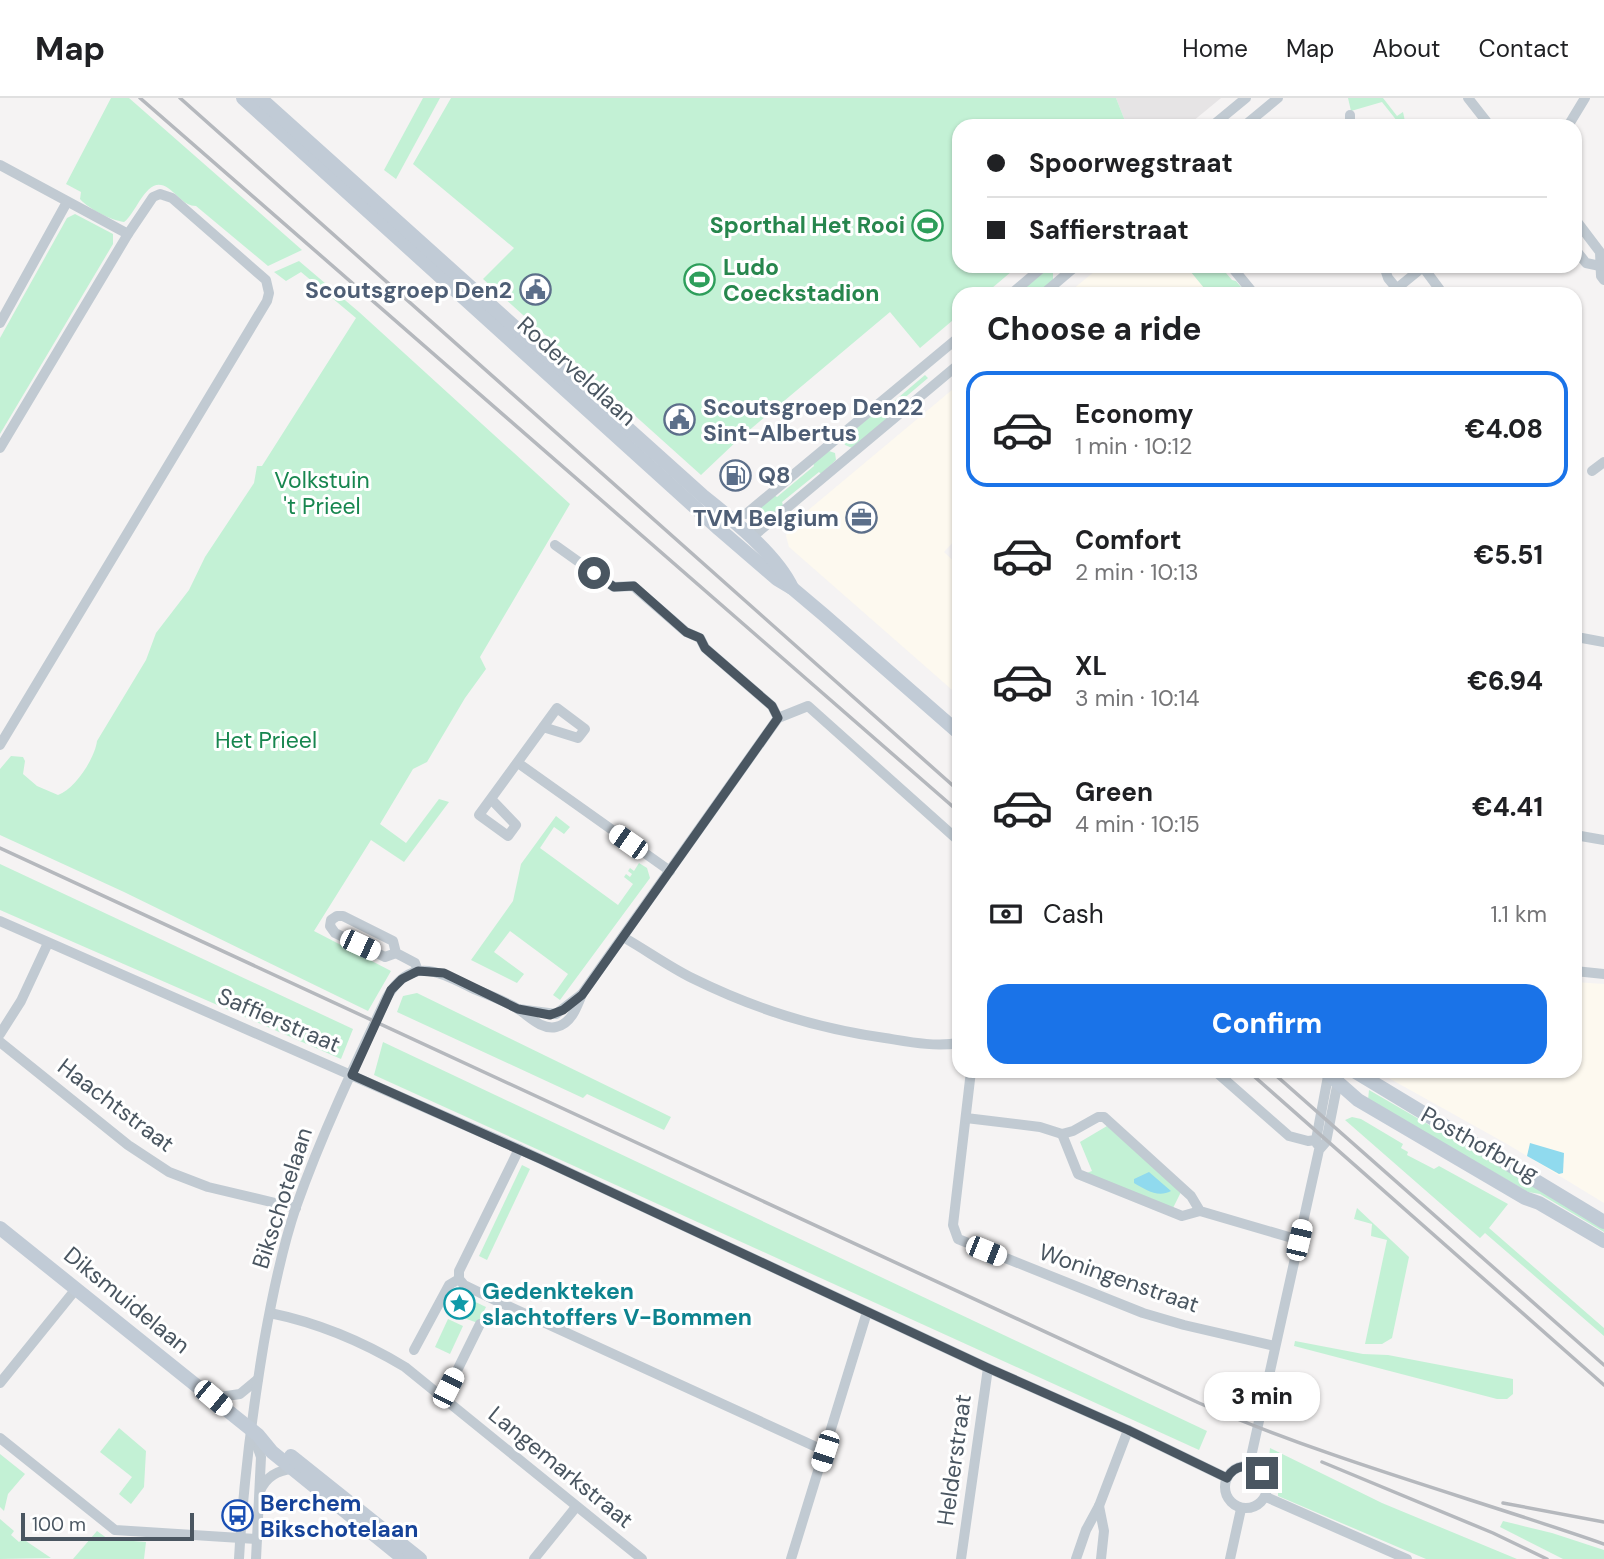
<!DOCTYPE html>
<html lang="en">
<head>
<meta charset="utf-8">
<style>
	:root { --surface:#fff; --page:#f6f6f6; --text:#202124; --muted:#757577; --line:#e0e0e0; --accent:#1a73e8 }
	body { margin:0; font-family:"DM Sans",sans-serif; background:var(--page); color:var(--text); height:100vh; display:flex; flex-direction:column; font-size:26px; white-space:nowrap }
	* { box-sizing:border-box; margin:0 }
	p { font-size:23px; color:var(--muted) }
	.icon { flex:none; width:38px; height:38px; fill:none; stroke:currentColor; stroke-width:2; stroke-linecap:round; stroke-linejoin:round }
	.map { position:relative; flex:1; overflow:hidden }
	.side { position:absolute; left:952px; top:189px; width:630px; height:791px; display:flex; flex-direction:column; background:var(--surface); border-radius:21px; box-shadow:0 2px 5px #0004 }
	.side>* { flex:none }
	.guide { position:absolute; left:952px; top:21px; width:630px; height:154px; border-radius:21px; box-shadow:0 2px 5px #0004; display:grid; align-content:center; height:154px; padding:0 35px; background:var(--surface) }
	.scale { position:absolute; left:21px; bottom:18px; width:173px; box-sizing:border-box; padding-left:7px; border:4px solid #4a5661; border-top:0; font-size:19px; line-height:24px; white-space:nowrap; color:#4a5661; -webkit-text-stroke:5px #fff; paint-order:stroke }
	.end { position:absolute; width:32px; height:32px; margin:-16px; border:9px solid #4a5661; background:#fff; box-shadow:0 0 0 4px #fff }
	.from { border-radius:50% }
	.bubble { position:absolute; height:49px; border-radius:21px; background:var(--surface); box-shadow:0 2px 5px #0004; font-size:23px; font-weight:800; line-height:49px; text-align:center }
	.car { position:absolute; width:21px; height:42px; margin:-21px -10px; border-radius:9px; box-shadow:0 0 5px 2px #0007; background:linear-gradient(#fff 24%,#345 0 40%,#fff 0 76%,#345 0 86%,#fff 0) }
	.guide b { display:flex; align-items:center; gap:24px; height:66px; font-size:26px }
	.guide b+b { border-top:2px solid var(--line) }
	.guide i { width:18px; height:18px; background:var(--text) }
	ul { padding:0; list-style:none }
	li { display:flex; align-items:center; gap:21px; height:116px; margin:0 14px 10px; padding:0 21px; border:4px solid transparent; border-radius:21px }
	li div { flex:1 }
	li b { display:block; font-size:26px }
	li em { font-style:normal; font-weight:800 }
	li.selected { border-color:var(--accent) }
	li>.icon { width:63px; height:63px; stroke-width:1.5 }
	h2 { padding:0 35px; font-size:32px; line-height:84px }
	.pay { display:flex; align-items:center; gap:18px; height:77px; padding:0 35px; font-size:26px }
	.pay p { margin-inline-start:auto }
	.action { display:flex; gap:14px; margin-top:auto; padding:14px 35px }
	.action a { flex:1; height:80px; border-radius:21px; background:var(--accent); color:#fff; font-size:28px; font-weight:800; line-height:80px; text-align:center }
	header { display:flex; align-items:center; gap:42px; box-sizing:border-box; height:98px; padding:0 35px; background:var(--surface); border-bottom:2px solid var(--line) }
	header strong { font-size:33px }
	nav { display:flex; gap:38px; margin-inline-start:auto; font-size:24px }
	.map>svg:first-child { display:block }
	.commercial { fill:#fdf9ef }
	.education { fill:#e6e4e5 }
	.green { fill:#c3f1d5 }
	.water { fill:#90daee }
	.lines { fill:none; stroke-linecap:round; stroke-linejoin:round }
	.street { stroke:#c1cad2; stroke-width:10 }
	.secondary { stroke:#c1cbd6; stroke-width:14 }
	.rail { stroke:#b5b8bd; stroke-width:3.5 }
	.route { stroke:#4a5661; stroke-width:9 }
	.labels { text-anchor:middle; stroke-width:6; stroke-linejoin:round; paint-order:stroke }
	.leisure-label { font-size:23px; font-weight:bold; fill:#27864d; stroke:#fff; text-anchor:end }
	.service-label { font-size:23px; font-weight:bold; fill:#4e5e75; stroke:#fff; text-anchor:end }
	.street-label { font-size:23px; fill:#4a5661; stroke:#fff }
	.park-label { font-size:23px; fill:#17864f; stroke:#fff }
	.culture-label { font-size:23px; font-weight:bold; fill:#0d838f; stroke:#fff; text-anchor:start }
	.transit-label { font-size:23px; font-weight:bold; fill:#164399; stroke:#fff; text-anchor:start }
</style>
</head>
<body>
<header>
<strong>Map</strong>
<nav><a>Home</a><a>Map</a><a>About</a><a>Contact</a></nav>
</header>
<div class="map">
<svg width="1604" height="1461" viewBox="0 0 1604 1461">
	<rect width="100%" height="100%" fill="#f5f3f3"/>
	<g class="commercial">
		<path d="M 1101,168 L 1214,168 L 1237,196 L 1067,196 Z"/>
		<path d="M 959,286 L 959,438 L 944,454 L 959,468 L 959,598 L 789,449 L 786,438 L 789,428 L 794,424 Z"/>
		<path d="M 1575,884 L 1604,886 L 1604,1105 L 1507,1046 L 1376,973 L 1575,973 Z"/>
	</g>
	<path class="education" d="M 1116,0 L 1221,0 L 1187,28 L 1127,28 Z"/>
	<g class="green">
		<path d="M 111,0 L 129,0 L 302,152 L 268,168 L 196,108 C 184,108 177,96 168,90 C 147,75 137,115 124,124 C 110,122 89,111 80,101 L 81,94 L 66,86 Z"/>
		<path d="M 423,0 L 440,0 L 396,81 L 384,72 Z"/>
		<path d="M 451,0 L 1116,0 L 1127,28 L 959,28 L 959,168 L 1018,168 L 985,196 L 959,196 L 959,217 L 920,250 L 890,214 L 740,340 L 701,377 L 483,181 L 514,150 L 413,66 Z"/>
		<path d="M 1348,0 L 1383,0 L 1397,18 L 1403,14 L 1406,28 L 1401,28 L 1382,4 L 1351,13 Z"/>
		<path d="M 75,116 L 113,136 L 113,146 L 0,336 L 0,240 L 67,120 Z"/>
		<path d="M 299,163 L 359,214 L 570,406 L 480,559 L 486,571 L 465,600 L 427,664 L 413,671 L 380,726 L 406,745 L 439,701 L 449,704 L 404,764 L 371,742 L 314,833 L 391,873 L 368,913 L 124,794 L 0,737 L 0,671 L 11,658 L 23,659 L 25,663 L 23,676 L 37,688 L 58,697 C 75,691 95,660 97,643 L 146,562 L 156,535 L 189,492 L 205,459 L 254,385 L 257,368 L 262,368 L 356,220 L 301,174 L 286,183 L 274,174 Z"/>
		<path d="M 1186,168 L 1220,168 L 1232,182 L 1236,183 L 1241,189 L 1233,195 L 1209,196 Z"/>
		<path d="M 1047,172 L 1053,175 L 1053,182 L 1037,196 L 1016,196 Z"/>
		<path d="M 925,277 L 928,280 L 895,308 L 898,312 L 852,350 L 845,347 L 843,342 L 889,302 L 892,305 Z"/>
		<path d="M 829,353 L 835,355 L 836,362 L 821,376 L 819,374 L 782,404 L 783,407 L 761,425 L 752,416 L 774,397 L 777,399 L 814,368 L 813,365 Z"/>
		<path d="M 556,718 L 570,729 L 564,736 L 554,729 L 540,750 L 618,807 L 633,786 L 624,779 L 626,776 L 630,779 L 632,776 L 628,773 L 630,770 L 634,773 L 639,765 L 647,770 L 650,780 L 560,902 L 553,897 L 568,876 L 510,833 L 494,854 L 524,876 L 517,885 L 471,862 L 513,803 L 521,766 Z"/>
		<path d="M 0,766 L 353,931 L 341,961 L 0,812 Z"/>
		<path d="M 417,895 L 671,1019 L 664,1032 L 587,996 L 583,1000 L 397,914 L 403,898 Z"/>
		<path d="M 383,944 L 1207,1333 L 1199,1352 L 374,977 Z"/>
		<path d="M 1369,992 L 1565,1106 L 1604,1131 L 1604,1134 L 1540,1096 L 1528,1094 L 1368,1002 Z"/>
		<path d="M 1352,1019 L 1361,1021 L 1403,1046 L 1401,1050 L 1408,1054 L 1407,1057 L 1434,1071 L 1439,1068 L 1508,1106 L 1489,1130 L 1604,1230 L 1604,1238 L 1485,1135 L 1480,1140 L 1345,1022 Z"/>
		<path d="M 1107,1028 L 1181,1094 L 1173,1110 L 1084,1076 L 1092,1073 L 1080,1044 Z"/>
		<path d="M 522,1067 L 530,1071 L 487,1162 L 479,1158 Z"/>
		<path d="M 1357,1110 L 1409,1159 L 1392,1240 L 1382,1246 L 1365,1246 L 1387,1142 L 1371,1138 L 1372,1126 L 1354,1121 Z"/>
		<path d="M 467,1200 L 486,1209 L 478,1225 L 464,1220 Z"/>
		<path d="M 448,1221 L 463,1228 L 450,1256 L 435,1249 Z"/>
		<path d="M 1295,1243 L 1363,1256 L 1388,1257 L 1513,1281 L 1513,1296 L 1507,1301 L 1497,1301 L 1294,1248 Z"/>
		<path d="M 119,1330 L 146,1353 L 144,1389 L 131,1406 L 119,1396 L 132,1379 L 100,1354 Z"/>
		<path d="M 1270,1350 L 1382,1405 L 1517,1461 L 1426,1461 L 1278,1398 L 1278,1381 L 1268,1369 Z"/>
		<path d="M 0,1356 L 25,1376 L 8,1396 L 4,1413 L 0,1409 Z"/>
		<path d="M 0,1421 L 14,1433 L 11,1437 L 19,1444 L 23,1441 L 51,1460 L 0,1461 Z"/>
		<path d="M 1503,1423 L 1552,1435 L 1604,1452 L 1604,1461 L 1563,1461 L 1500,1429 Z"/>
		<path d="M 97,1433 L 108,1441 L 146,1444 L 144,1461 L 73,1461 Z"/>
	</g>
	<g class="water">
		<path d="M 1530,1045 L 1564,1055 L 1563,1075 L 1559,1076 L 1527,1058 Z"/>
		<path d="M 1149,1074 L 1171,1093 C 1158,1100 1146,1092 1134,1085 L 1134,1081 Z"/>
	</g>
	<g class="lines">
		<g class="street">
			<path d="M 1468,0 L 1490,28"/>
			<path d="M 1350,17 L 1350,28"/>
			<path d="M 1212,28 L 1246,0"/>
			<path d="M 1244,28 L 1278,0"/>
			<path d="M 1568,28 L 1585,0"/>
			<path d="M 0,67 L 128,136"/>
			<path d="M 1575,121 L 1600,154 L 1601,178 L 1604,182"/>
			<path d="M 1575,151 L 1586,165 L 1600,168"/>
			<path d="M 1231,168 L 1254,196"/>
			<path d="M 1384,168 L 1388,180 L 1397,191"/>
			<path d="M 1011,196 L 1044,168"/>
			<path d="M 1043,196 L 1076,168"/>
			<path d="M 1390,196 L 1423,169 L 1443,196"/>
			<path d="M 0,225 L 67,104"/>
			<path d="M 0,350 L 128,136 L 153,99 L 160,96 L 172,100 L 266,182 L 269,195 L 267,203 L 0,647"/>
			<path d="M 1592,373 L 1604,364"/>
			<path d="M 746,416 L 959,239"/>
			<path d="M 751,440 L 959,266"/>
			<path d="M 555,447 L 614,489 L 633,488 L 686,534 L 700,540 L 705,550 L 772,608 L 778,620"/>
			<path d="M 1582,540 L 1604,544"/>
			<path d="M 778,620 L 808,608 L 959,743"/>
			<path d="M 518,665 L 670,773"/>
			<path d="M 491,701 L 516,727 L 508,738 L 479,717 L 557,610 L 585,631 L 578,640 L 543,629"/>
			<path d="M 1575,737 L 1604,742"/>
			<path d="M 0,823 L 519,1051 L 988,1270 L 1128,1332 L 1227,1380"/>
			<path d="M 623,839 C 646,852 668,868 692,880 C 755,911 815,930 885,940 C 910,944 934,949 959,945"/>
			<path d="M 396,855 L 393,843 L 343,818 L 337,818 L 331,822 L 330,828 L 335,835 L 385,859 L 396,855 L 415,865 L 418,873"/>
			<path d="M 1575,873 L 1604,876"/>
			<path d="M 518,911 L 556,916 L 582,896 L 778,620"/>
			<path d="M 0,936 L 21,903 L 48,845"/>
			<path d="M 0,944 L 128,1047 L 169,1074 L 208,1089 L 296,1110"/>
			<path d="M 971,973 L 953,1127 L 958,1141 L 1143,1215 L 1184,1227 L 1275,1248"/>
			<path d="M 1215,973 L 1289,1038 L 1308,1043 L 1316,1042"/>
			<path d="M 966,1020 L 1040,1029 L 1062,1036 L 1073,1033 L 1098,1019 L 1104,1019 L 1191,1098 L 1200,1113 L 1299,1142"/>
			<path d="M 1062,1036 L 1078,1076 L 1182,1118 L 1200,1113"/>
			<path d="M 1317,1046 L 1316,1042 L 1329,973"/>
			<path d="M 459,1181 L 464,1187 L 499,1204 L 825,1353"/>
			<path d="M 459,1181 L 459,1173 L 519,1051"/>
			<path d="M 270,1215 C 319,1225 362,1243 405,1269 L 642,1461"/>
			<path d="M 414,1252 L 449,1187 L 459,1181"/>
			<path d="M 0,1285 L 76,1191"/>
			<path d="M 444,1299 L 480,1226"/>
			<path d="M 213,1300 L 240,1296 L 258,1281"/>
			<path d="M 252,1334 L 261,1359 L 256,1461"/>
			<path d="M 0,1340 L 115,1432 L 257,1441"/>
			<circle cx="1246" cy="1389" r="21"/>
			<path d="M 1249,1368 L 1319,1052 L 1326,1044 L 1340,973"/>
			<path d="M 260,1393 C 266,1379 277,1372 293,1371"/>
			<path d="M 1266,1399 L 1407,1461"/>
			<path d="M 1099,1408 L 1104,1433 L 1101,1461"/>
			<path d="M 239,1461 C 243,1388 252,1316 264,1244 C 272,1199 281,1153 296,1109 C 321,1038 354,968 387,899 C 412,857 439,874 474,891 C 489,897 505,903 518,911 C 529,918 541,932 556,929 C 571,926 577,909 582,896"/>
			<path d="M 534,1461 L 576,1409"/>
			<path d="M 791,1461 L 867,1214"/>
			<path d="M 961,1461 L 988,1270"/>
			<path d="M 1076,1461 L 1086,1432 L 1099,1408 L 1128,1332"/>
			<path d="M 1230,1461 L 1241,1411"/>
		</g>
		<g class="secondary">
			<path d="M 243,0 L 719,431 L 777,481 L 792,490 L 824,517 L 959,635"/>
			<path d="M 260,0 L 703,398 C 732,421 777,457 792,490"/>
			<path d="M 1325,973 L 1358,1002 L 1525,1100 L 1539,1105 L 1604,1143"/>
			<path d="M 1354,973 L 1604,1124"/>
			<path d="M 0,1130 L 258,1337 L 272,1354 L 404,1461"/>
			<path d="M 291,1358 L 420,1461"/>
		</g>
		<g class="rail">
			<path d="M 140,0 L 959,714"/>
			<path d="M 180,0 L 959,693"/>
			<path d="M 0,750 L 1199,1305 C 1330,1362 1469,1399 1604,1446"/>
			<path d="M 1248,973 L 1604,1287"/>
			<path d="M 1271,973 L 1604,1267"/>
			<path d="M 1322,1364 L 1493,1435 L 1547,1461"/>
			<path d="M 1503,1405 L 1604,1424"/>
		</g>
	</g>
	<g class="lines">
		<path class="route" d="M 594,475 L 614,489 L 634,488 L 686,534 L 700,540 L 705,550 L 772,608 L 778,620 L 582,897 L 563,912 L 550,917 L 518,911 L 444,875 L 418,873 L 402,881 L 391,892 L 352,977 L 540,1061 L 988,1270 L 1128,1332 L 1227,1380 C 1235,1366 1250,1365 1262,1375"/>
	</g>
	<defs>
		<symbol id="stadium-ring" viewBox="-11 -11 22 22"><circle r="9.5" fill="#fff" stroke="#2e9e5b" stroke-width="1.5"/><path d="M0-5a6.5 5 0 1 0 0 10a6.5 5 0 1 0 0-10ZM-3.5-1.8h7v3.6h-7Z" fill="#2e9e5b"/></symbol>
		<symbol id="civic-ring" viewBox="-11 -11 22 22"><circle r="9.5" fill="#fff" stroke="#5c6f8a" stroke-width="1.5"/><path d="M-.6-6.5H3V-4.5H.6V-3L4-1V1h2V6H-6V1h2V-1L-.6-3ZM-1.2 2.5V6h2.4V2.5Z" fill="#5c6f8a"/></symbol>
		<symbol id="fuel-ring" viewBox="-11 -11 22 22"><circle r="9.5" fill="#fff" stroke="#5c6f8a" stroke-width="1.5"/><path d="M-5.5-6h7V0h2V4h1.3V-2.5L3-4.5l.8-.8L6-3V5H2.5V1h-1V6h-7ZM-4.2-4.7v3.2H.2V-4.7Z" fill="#5c6f8a"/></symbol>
		<symbol id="office-ring" viewBox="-11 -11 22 22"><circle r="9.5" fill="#fff" stroke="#5c6f8a" stroke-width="1.5"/><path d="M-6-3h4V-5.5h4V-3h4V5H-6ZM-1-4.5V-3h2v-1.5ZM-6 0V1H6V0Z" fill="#5c6f8a"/></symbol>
		<symbol id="sight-ring" viewBox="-11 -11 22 22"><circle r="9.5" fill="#fff" stroke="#0f9aa8" stroke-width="1.5"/><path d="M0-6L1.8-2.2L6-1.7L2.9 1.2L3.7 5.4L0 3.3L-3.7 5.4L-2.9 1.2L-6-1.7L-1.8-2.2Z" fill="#0f9aa8"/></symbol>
		<symbol id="bus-ring" viewBox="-11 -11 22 22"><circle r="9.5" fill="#fff" stroke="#1a4fb4" stroke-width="1.5"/><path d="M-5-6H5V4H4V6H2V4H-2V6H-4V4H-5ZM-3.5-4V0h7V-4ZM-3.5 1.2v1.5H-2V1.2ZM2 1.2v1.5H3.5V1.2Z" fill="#1a4fb4"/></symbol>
	</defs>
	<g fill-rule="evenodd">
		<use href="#stadium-ring" x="910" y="110" width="35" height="35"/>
		<use href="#stadium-ring" x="682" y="164" width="35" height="35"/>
		<use href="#civic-ring" x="518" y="174" width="35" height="35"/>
		<use href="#civic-ring" x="662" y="304" width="35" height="35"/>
		<use href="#fuel-ring" x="718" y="360" width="35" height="35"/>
		<use href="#office-ring" x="844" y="402" width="35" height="35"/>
		<use href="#sight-ring" x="442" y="1188" width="35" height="35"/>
		<use href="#bus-ring" x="220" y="1400" width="35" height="35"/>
	</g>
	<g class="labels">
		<g class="leisure-label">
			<text x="905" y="135">Sporthal Het Rooi</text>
			<text x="723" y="177" text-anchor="start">Ludo<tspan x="723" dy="26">Coeckstadion</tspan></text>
		</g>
		<g class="service-label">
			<text x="512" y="200">Scoutsgroep Den2</text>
			<text x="703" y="317" text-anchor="start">Scoutsgroep Den22<tspan x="703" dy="26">Sint-Albertus</tspan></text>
			<text x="758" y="385" text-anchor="start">Q8</text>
			<text x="839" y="428">TVM Belgium</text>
		</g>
		<g class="street-label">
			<text transform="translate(577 273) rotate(42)" y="8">Roderveldlaan</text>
			<text transform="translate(279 922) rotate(23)" y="8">Saffierstraat</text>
			<text transform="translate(116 1007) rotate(37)" y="8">Haachtstraat</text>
			<text transform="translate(1480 1046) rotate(29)" y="8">Posthofbrug</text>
			<text transform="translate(282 1100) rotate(-72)" y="8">Bikschotelaan</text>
			<text transform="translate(1119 1180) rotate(19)" y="8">Woningenstraat</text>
			<text transform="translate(127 1202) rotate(39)" y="8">Diksmuidelaan</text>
			<text transform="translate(954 1362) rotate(-82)" y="8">Helderstraat</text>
			<text transform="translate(561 1369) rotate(39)" y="8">Langemarkstraat</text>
		</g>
		<g class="park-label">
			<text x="322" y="390">Volkstuin<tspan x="322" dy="26">'t Prieel</tspan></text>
			<text x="266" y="650">Het Prieel</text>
		</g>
		<g class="culture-label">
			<text x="482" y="1201">Gedenkteken<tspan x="482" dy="26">slachtoffers V-Bommen</tspan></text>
		</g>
		<g class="transit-label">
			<text x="260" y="1413">Berchem<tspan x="260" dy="26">Bikschotelaan</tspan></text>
		</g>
	</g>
</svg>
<div class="scale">100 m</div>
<i class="end from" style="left:594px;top:475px"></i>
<i class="end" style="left:1262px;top:1375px"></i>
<div class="bubble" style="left:1204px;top:1274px;width:116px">3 min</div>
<i class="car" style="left:628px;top:744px;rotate:305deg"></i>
<i class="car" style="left:360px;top:847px;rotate:115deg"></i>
<i class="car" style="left:1299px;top:1142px;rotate:13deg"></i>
<i class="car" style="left:986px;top:1153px;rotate:112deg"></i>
<i class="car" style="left:448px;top:1290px;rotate:27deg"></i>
<i class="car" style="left:213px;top:1300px;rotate:130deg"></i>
<i class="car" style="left:825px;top:1353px;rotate:198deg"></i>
<div class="guide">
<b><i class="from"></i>Spoorwegstraat</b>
<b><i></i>Saffierstraat</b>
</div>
<section class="side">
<h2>Choose a ride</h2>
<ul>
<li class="selected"><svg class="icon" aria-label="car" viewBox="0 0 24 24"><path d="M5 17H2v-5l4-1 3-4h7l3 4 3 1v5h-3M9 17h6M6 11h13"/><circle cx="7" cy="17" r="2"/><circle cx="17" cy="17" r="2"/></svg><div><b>Economy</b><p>1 min · 10:12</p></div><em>€4.08</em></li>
<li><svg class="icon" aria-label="car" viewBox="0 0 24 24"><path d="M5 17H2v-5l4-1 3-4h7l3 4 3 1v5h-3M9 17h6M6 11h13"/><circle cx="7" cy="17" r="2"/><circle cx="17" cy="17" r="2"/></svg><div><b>Comfort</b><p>2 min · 10:13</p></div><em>€5.51</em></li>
<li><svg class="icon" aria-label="car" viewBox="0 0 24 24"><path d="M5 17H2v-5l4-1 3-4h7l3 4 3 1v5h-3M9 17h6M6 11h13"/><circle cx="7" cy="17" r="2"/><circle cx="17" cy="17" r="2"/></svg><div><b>XL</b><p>3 min · 10:14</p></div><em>€6.94</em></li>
<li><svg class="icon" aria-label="car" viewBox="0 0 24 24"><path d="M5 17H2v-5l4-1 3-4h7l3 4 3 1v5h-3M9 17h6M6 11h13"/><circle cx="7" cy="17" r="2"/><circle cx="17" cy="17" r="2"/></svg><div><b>Green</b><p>4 min · 10:15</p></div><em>€4.41</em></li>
</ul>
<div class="pay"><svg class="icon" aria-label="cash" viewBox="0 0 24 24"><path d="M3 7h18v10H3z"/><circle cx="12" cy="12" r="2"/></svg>Cash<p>1.1 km</p></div>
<div class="action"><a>Confirm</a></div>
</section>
</div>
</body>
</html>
